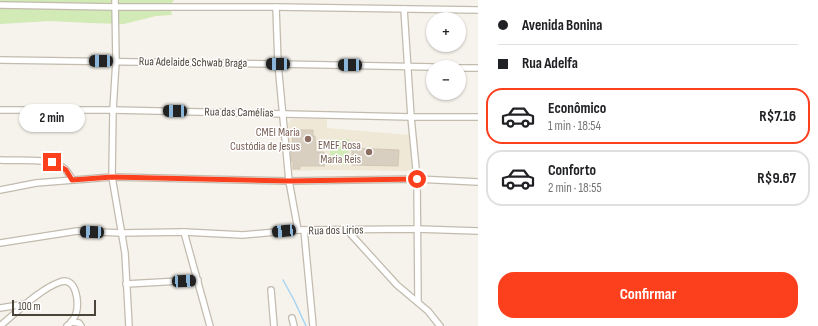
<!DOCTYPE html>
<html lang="pt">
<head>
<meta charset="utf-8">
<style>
	:root { --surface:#fff; --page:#f2f2f2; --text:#202124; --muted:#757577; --line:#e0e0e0; --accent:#fc3f1d }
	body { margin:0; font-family:"Sofia Sans Condensed",sans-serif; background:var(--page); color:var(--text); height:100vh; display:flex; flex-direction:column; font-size:15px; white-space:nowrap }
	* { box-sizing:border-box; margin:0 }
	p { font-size:13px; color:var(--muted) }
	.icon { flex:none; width:22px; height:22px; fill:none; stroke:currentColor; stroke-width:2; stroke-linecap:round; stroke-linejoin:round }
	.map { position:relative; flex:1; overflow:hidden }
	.drawer { display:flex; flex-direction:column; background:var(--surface); width:340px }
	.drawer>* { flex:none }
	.banner { display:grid; align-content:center; height:88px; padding:0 20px; background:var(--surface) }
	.controls { position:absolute; left:426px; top:12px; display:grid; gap:8px }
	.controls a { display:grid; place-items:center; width:40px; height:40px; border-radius:50%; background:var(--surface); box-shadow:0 1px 3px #0004; font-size:20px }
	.scale { position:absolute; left:12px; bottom:10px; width:84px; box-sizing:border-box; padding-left:4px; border:2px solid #4b4439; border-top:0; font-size:11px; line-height:14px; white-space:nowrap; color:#4b4439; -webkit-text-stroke:3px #fff; paint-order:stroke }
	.end { position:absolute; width:18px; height:18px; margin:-9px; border:5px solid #fc3f1d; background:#fff; box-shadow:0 0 0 2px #fff }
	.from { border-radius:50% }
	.bubble { position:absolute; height:28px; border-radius:14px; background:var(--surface); box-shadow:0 1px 3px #0004; font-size:13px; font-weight:700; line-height:28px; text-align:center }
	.car { position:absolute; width:12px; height:24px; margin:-12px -6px; border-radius:5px; box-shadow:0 0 3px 1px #0007; background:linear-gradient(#222 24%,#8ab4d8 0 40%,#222 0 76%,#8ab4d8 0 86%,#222 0) }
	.banner b { display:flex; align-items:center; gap:14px; height:38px; font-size:15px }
	.banner b+b { border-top:1px solid var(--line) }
	.banner i { width:10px; height:10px; background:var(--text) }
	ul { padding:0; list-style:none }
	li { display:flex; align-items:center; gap:12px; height:56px; margin:0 8px 6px; padding:0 12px; border:2px solid var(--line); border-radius:16px }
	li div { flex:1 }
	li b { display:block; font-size:15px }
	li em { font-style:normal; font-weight:700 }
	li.active { border-color:var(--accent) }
	li>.icon { width:36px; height:36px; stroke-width:1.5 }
	.action { display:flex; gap:8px; margin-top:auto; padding:8px 20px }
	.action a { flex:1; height:46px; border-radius:16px; background:var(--accent); color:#fff; font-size:16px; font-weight:700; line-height:46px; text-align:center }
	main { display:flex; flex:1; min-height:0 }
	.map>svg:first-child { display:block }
	.education { fill:#efe8d6 }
	.green { fill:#d2eab5 }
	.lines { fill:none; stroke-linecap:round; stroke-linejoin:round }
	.stream { stroke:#a9d4f2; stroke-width:1.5 }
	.building { fill:#d8cfc1; stroke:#d3c7b4 }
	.minor-casing { stroke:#c2bbae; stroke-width:8 }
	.minor { stroke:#fff; stroke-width:5.5 }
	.route { stroke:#fc3f1d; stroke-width:5 }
	.education-dot { fill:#8d6e63; stroke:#fff; stroke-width:1.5 }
	.labels { text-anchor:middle; stroke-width:3; stroke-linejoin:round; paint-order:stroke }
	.street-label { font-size:12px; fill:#4b4439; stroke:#fff }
	.education-label { font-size:12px; fill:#785e54; stroke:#fff; text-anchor:end }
</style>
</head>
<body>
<main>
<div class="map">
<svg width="478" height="326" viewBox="0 0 478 326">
	<rect width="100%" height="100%" fill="#f6f3ec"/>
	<path class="education" d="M 291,119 L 327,119 L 327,128 L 410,135 L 412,169 L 406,171 L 328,170 L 292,171 L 288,124 Z"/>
	<g class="green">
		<path d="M 0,0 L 174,0 L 170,5 L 172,15 L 156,16 L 124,24 L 91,23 L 50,21 L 0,24 Z"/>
		<path d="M 330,139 L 349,139 L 348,165 L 330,164 Z"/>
	</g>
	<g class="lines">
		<path class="stream" d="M 283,280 L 294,300 L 306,326"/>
	</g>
	<g class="building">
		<path d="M 294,130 L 313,130 L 313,136 L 315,136 L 316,152 L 324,152 L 325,166 L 300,166 L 300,169 L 293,169 L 293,161 L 291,161 L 291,150 L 293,150 L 292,131 Z"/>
		<path d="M 352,148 L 399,150 L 398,166 L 352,165 Z"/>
	</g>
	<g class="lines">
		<defs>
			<g id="minor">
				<path d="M 115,0 L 116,61 L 113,110 L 112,177 L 125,253 L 129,326"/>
				<path d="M 0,5 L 115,7 L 276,7 L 478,10"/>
				<path d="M 276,7 L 278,64 L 289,181 L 298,230"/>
				<path d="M 404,9 L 411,117 L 417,179 L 418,302"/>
				<path d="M 0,60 L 278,64 L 433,67"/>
				<path d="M 459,68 L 478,68"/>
				<path d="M 0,110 L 113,110 L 411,117 L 478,117"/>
				<path d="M 0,160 C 20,161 49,157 65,169 C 68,172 70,176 72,179"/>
				<path d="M 0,190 L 36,183 L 112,177 L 289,181 L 417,179 L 478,182"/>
				<path d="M 304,230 L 313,326"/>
				<path d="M 347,230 L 397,285 L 428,311 L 440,326"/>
				<path d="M 184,232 L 210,326"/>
				<path d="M 0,243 L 77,231 L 121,233 L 184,232 L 243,235 L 298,230 L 417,229 L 478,231"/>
				<path d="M 126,284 L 198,280"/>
				<path d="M 271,290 L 274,326"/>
				<path d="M 0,308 L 25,304"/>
				<path d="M 292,318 L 294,326"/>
				<path d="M 71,322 L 79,323 L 81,326"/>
				<path d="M 0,326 C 17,312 40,289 60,282 C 77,276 79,303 76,314 C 74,319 71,323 67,326"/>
			</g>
		</defs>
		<use href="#minor" class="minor-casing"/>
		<use href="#minor" class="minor"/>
	</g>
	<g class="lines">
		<path class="route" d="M 52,162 L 66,170 L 72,180 L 112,177 L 289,181 L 417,179"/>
	</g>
	<g class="education-dot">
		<circle cx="308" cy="139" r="4"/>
		<circle cx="369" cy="152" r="4"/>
	</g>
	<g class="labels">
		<g class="street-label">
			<text transform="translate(193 62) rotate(1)" y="4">Rua Adelaide Schwab Braga</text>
			<text transform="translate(239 112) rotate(1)" y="4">Rua das Camélias</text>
			<text transform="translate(336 230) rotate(-1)" y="4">Rua dos Lírios</text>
		</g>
		<g class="education-label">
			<text x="300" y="136">CMEI Maria<tspan x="300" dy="14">Custódia de Jesus</tspan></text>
			<text x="361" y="149">EMEF Rosa<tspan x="361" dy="14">Maria Reis</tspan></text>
		</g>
	</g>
</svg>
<div class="controls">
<a>+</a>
<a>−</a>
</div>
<div class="scale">100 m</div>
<i class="end from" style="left:417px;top:179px"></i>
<i class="end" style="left:52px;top:162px"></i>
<div class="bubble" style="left:19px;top:104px;width:66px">2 min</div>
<i class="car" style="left:101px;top:61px;rotate:270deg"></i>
<i class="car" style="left:278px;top:64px;rotate:271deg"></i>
<i class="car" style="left:350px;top:65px;rotate:271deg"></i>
<i class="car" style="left:175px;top:111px;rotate:271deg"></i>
<i class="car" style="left:284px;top:231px;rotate:265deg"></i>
<i class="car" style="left:92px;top:232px;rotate:272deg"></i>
<i class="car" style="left:184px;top:281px;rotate:87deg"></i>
</div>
<section class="drawer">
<div class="banner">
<b><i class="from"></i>Avenida Bonina</b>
<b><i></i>Rua Adelfa</b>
</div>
<ul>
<li class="active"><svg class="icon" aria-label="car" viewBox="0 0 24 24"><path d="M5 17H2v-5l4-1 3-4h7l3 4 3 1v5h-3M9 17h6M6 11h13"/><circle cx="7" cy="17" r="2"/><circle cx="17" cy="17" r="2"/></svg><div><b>Econômico</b><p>1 min · 18:54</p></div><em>R$7.16</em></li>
<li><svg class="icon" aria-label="car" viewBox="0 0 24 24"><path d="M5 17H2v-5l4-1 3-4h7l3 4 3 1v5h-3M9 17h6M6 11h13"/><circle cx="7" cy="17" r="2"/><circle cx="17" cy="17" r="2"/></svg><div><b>Conforto</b><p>2 min · 18:55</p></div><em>R$9.67</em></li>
</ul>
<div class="action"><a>Confirmar</a></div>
</section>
</main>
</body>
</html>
